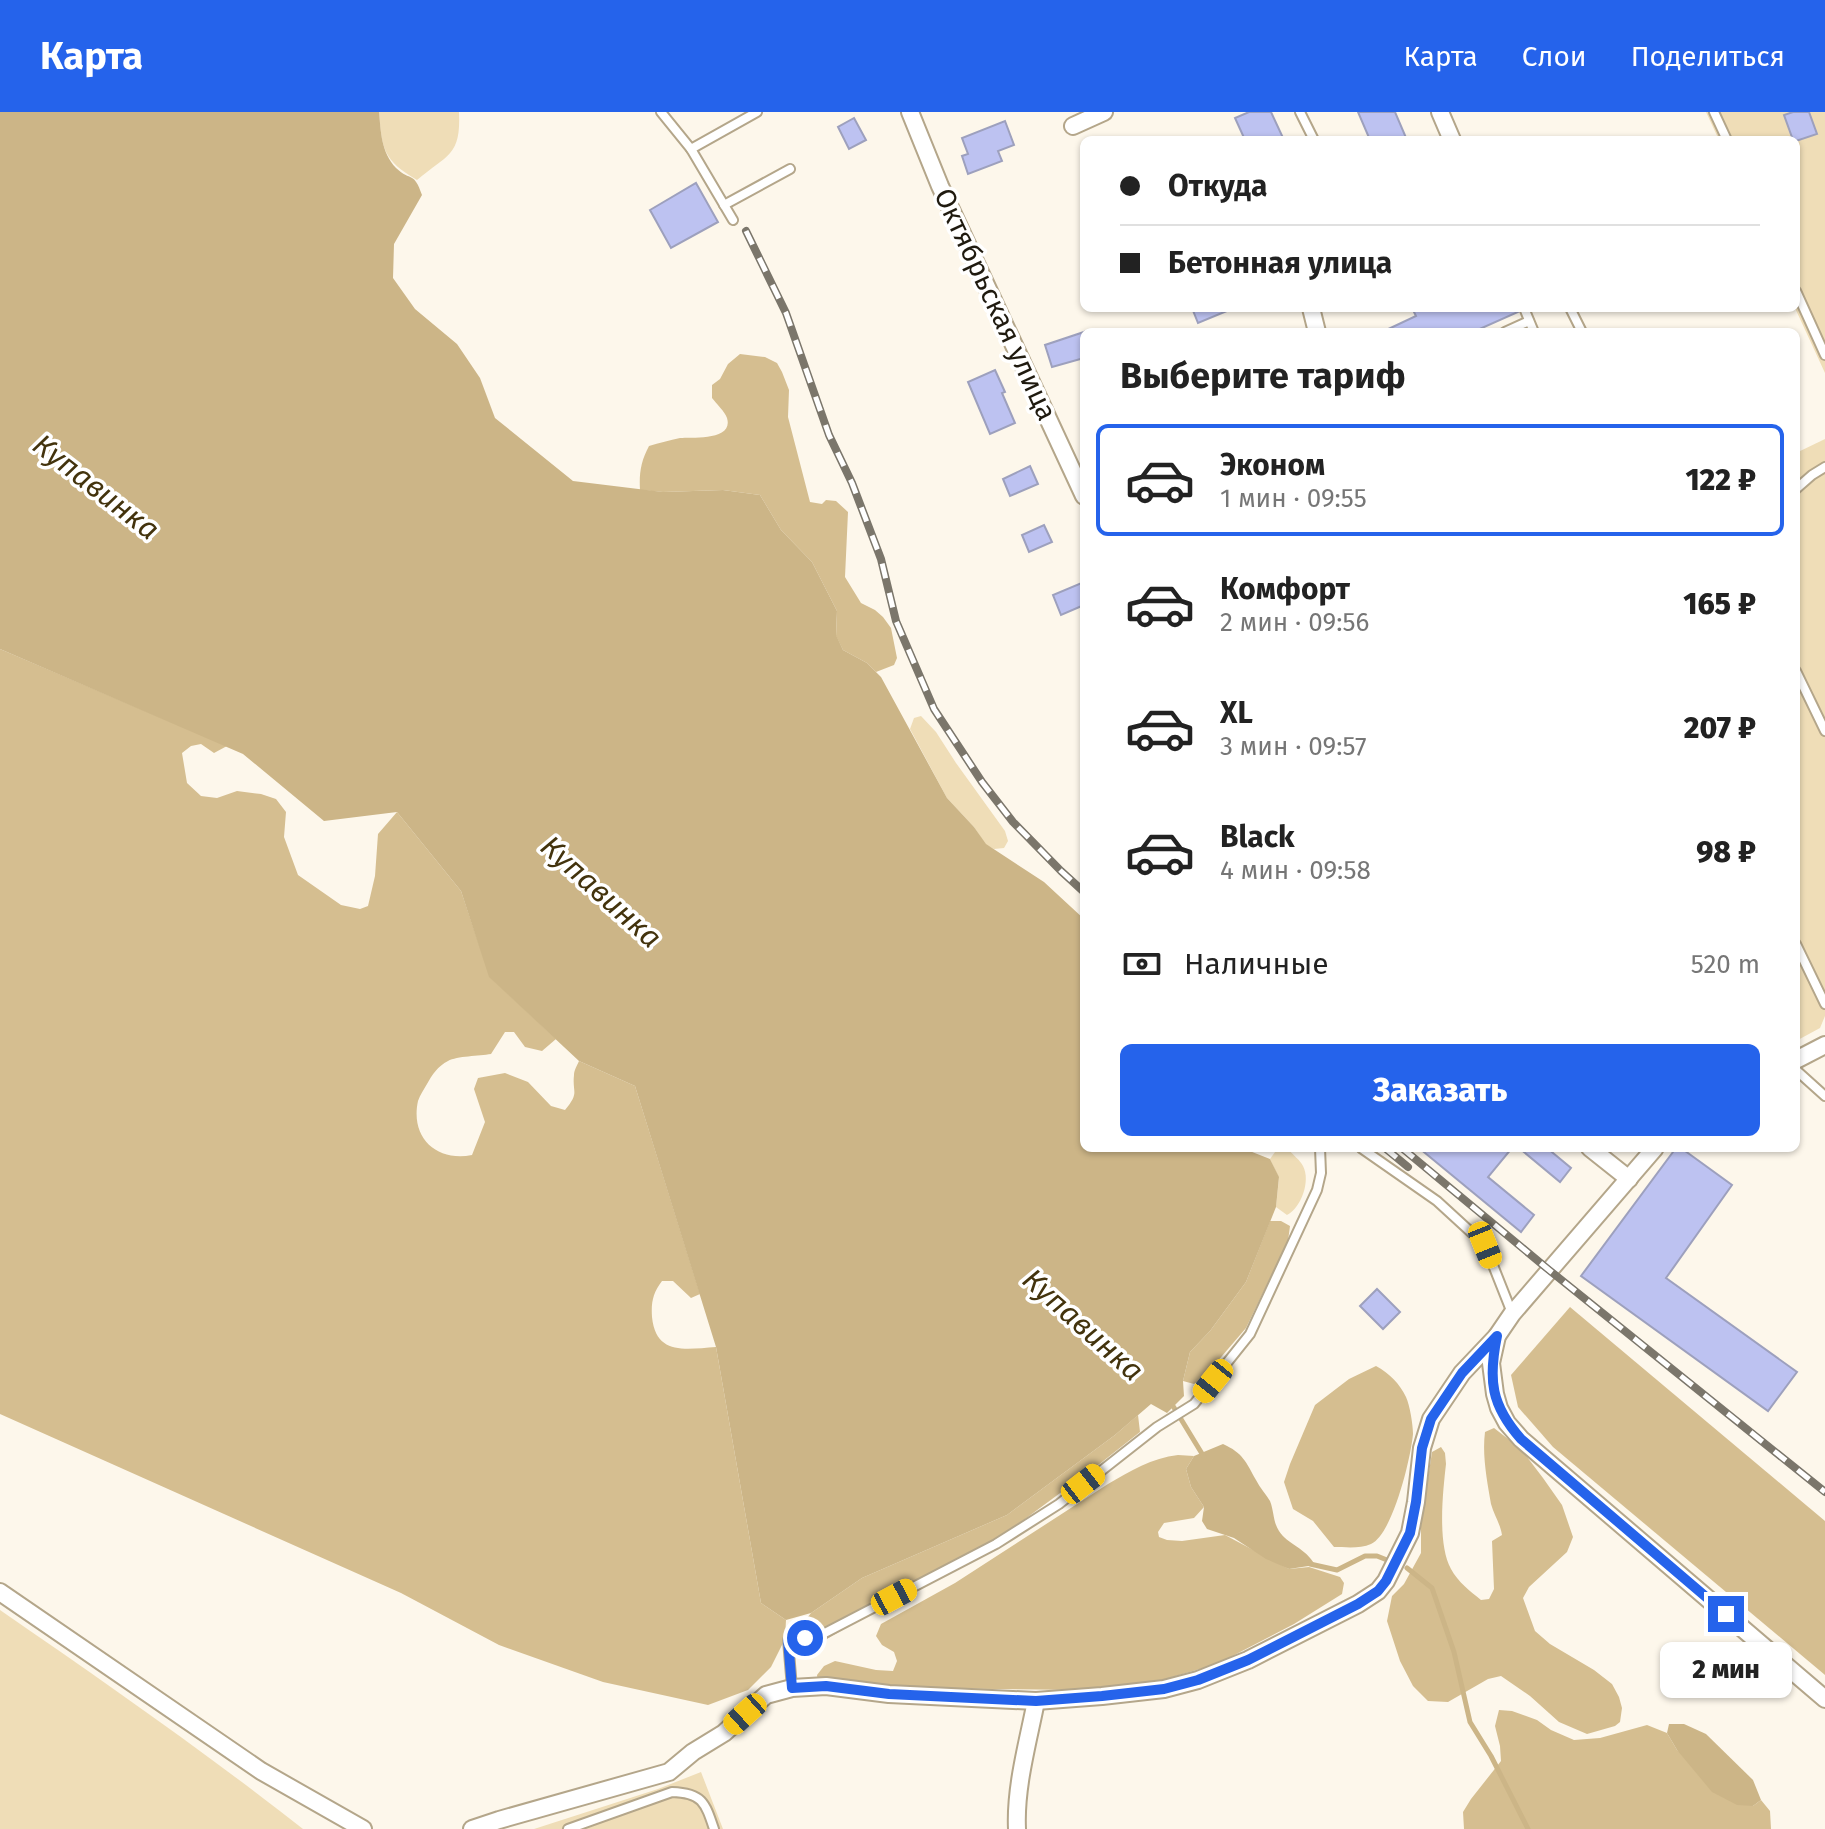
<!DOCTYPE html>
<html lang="ru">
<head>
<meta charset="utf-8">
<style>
	:root { --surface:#fff; --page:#f6f6f6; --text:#222; --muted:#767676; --line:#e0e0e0; --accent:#2563eb }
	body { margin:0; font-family:"Fira Sans",sans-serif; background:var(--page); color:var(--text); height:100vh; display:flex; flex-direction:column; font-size:30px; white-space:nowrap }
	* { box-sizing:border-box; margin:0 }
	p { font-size:26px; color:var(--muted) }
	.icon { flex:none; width:44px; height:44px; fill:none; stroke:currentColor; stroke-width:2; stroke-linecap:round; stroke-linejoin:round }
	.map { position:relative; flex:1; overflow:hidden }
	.details { position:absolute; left:1080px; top:216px; width:720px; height:824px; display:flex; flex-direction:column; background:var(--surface); border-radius:12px; box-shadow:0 2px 6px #0004 }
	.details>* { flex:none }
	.guide { position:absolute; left:1080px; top:24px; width:720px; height:176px; border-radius:12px; box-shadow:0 2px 6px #0004; display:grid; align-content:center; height:176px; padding:0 40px; background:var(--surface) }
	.end { position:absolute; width:36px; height:36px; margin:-18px; border:10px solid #2563eb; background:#fff; box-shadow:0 0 0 4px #fff }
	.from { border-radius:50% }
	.bubble { position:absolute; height:56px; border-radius:12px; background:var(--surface); box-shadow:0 2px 6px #0004; font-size:26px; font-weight:800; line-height:56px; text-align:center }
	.car { position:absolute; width:24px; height:48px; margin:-24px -12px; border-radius:10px; box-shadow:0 0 6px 2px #0007; background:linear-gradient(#f5c518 24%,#345 0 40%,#f5c518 0 76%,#345 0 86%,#f5c518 0) }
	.guide b { display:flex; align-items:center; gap:28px; height:76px; font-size:30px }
	.guide b+b { border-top:2px solid var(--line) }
	.guide i { width:20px; height:20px; background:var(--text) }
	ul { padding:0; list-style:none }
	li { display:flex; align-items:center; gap:24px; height:112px; margin:0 16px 12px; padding:0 24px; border:4px solid transparent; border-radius:12px }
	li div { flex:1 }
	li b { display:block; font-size:30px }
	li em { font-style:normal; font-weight:800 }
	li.current { border-color:var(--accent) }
	li>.icon { width:72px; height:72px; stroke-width:1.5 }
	h2 { padding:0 40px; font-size:36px; line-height:96px }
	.pay { display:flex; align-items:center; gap:20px; height:88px; padding:0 40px; font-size:30px }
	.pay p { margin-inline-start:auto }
	.button { display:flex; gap:16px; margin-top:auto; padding:16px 40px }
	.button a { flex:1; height:92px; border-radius:12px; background:var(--accent); color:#fff; font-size:32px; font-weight:800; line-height:92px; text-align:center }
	header { display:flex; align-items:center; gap:48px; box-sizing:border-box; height:112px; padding:0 40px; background:var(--accent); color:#fff }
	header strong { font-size:38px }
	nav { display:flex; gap:44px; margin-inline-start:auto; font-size:28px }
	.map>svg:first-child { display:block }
	.green { fill:#efddb7 }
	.forest { fill:#d5be90 }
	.water { fill:#ccb587 }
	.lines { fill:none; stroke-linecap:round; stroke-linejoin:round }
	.stream { stroke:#ccb587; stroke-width:5 }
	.building { fill:#bdc2f1; stroke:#9da0bd; stroke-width:2 }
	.lane-casing { stroke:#b4a68a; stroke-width:12 }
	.street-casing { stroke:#b4a68a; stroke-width:20 }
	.lane { stroke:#fff; stroke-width:8 }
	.street { stroke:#fff; stroke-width:16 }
	.rail-casing { stroke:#7b766b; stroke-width:8 }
	.rail { stroke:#fff; stroke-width:5; stroke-dasharray:15; stroke-linecap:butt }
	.route { stroke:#2563eb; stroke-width:10 }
	.labels { text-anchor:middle; stroke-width:7; stroke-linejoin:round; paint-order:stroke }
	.street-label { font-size:28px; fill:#1f1a0f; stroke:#fff }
	.water-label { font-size:30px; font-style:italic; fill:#43330d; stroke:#fff }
</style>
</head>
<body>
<header>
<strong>Карта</strong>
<nav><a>Карта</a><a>Слои</a><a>Поделиться</a></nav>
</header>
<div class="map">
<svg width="1825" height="1717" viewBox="0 0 1825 1717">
	<rect width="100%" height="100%" fill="#fdf7eb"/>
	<g class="green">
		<path d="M 379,0 L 459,0 C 461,44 448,42 417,68 C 383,48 382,37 379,0 Z"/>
		<path d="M 1706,0 L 1825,0 L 1825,261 L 1795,196 L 1796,28 L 1719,28 Z"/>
		<path d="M 1825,327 L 1825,904 L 1820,916 L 1796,929 L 1796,341 Z"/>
		<path d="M 921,604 L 936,620 L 956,651 L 1005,719 L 1008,729 L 1004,736 L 994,737 L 986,733 L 974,715 L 947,686 L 910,617 L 914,606 Z"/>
		<path d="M 1289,1038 C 1293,1043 1300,1048 1303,1054 C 1311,1069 1301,1096 1287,1103 L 1276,1095 L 1279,1066 L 1270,1047 L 1275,1040 Z"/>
		<path d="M 0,1498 C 103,1569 205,1640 303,1717 L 0,1717 Z"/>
		<path d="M 701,1660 L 723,1717 L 534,1717 L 658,1677 Z"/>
	</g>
	<g class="forest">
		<path d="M 740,242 L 765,245 L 777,251 L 782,260 L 789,278 L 788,305 L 810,390 L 822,392 L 826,388 L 836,389 L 848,400 L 845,465 L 861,491 L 875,498 L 883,505 L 891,516 L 897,546 L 894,553 L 876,560 L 867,551 L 843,538 L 836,524 L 837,499 L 812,450 L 781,418 L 760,383 L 723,378 L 663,380 L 640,378 C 639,361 641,349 649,334 C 659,331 670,328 680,326 C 691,325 734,329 727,306 C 725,300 716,291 712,286 L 712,273 L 720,267 L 728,252 Z"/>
		<path d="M 0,537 L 227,634 L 214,641 L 201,632 L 191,634 L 182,641 L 187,671 L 201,684 L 217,686 L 237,679 L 261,682 L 276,687 L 286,700 L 284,725 L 298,763 L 341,793 L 360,797 L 368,794 L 375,764 L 378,722 L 397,700 L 461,779 L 490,865 L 556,927 L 542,939 L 525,935 L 514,920 L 505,920 L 491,942 C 479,944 457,944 448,949 C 438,954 432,963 427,972 C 424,977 420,983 418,989 C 410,1026 437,1050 472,1043 L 485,1010 L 474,977 L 478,966 L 505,961 L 528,970 L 551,994 L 565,998 C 580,980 572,981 574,963 C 574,958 577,954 579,949 L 635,974 L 700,1182 L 691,1186 L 673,1169 L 662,1169 C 653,1181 651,1190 652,1205 C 656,1244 686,1237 716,1235 L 761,1491 L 786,1508 L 785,1527 L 771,1555 L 748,1578 L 708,1593 L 603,1570 L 499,1533 L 401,1481 L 0,1302 Z"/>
		<path d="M 1270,1109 L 1281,1109 L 1290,1114 L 1288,1129 L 1246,1216 L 1204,1265 L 1194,1272 L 1183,1269 L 1190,1240 L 1210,1219 L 1246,1170 Z"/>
		<path d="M 1570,1195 L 1825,1409 L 1825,1563 L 1553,1335 L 1518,1295 L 1511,1263 Z"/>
		<path d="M 1376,1254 C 1389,1261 1400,1272 1406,1285 C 1410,1294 1413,1313 1413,1322 C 1411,1345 1393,1422 1371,1432 C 1360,1437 1345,1435 1334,1435 L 1313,1409 L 1293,1397 L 1284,1370 L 1290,1352 L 1315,1293 L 1349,1267 Z"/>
		<path d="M 1138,1303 L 1140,1320 L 1102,1350 L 1021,1410 L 953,1453 L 803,1541 L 796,1539 L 793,1531 L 798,1518 L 811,1501 L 862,1466 L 1007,1403 L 1115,1323 Z"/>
		<path d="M 1494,1316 L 1521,1337 L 1543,1366 L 1562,1393 L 1573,1425 L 1567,1440 L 1529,1475 L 1523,1486 L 1535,1519 L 1550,1532 L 1594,1558 L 1612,1572 L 1619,1585 L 1622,1596 L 1620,1610 L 1615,1614 L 1587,1622 L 1559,1610 L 1530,1584 L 1501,1564 L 1488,1567 L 1448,1590 L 1428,1589 L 1413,1574 L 1400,1549 L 1387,1509 L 1392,1484 L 1404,1472 L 1421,1441 L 1421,1413 L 1432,1340 L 1441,1335 L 1445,1341 L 1446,1352 C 1443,1379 1437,1432 1451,1457 C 1458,1470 1470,1479 1481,1488 L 1489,1487 L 1494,1477 L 1492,1429 L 1502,1423 C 1500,1411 1494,1403 1491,1392 C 1487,1369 1482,1343 1485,1320 Z"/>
		<path d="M 1178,1343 L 1194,1344 L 1186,1357 L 1191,1375 L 1204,1395 L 1194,1406 L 1164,1411 L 1158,1420 L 1159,1425 L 1167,1428 L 1182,1429 L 1225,1423 L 1289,1457 L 1309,1455 L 1340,1465 L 1344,1471 L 1342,1482 L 1294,1512 L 1217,1552 L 1155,1570 L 1078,1578 L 904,1576 L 875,1572 L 818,1572 L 817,1563 L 824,1554 L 835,1549 L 876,1558 L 893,1559 L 897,1549 L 894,1540 L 882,1533 L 876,1524 L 881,1512 L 955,1471 L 1108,1372 C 1130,1359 1152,1346 1178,1343 Z"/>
		<path d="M 1499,1598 L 1512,1599 L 1537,1608 L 1551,1618 L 1574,1628 L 1600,1626 L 1647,1613 L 1667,1621 L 1677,1638 L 1753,1694 L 1761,1688 L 1770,1699 L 1771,1717 L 1464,1717 L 1463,1700 L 1471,1687 L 1501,1649 L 1500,1634 L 1495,1614 Z"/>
	</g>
	<g class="water">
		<path d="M 0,0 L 379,0 C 381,20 381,40 396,56 C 411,70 414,59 422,83 L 394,132 L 393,166 L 415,197 L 457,232 L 480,266 L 495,306 L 573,369 L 663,380 L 723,378 L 760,383 L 781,418 L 812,450 L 837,499 L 836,523 L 843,538 L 867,551 L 881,565 L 947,686 L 974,715 L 986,732 L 1044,770 L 1084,807 L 1084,1036 L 1242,1036 L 1270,1047 L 1279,1065 L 1276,1095 L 1246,1170 L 1210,1219 L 1190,1240 L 1183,1269 L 1184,1284 L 1167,1301 L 1151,1292 L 1115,1323 L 1007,1403 L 862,1466 L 811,1501 L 786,1508 L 761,1491 L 716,1235 L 635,974 L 579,949 L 489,865 L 461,779 L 397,700 L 324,709 L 243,642 L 0,537 Z"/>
		<path d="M 1223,1332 C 1243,1341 1246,1350 1256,1368 C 1260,1376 1266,1382 1270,1389 C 1274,1399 1273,1410 1279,1419 C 1287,1432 1306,1436 1315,1453 L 1289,1457 L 1266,1447 L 1234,1426 L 1207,1417 L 1202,1409 L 1204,1395 L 1191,1375 L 1186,1357 L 1194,1344 Z"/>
		<path d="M 1669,1612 L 1684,1612 L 1706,1622 L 1753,1668 L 1761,1688 L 1753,1694 L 1737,1693 L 1712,1680 L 1677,1638 L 1667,1621 Z"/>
	</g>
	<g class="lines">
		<g class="stream">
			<path d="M 1173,1294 L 1204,1345"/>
			<path d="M 1310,1452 L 1337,1458 L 1365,1444 L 1377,1444 L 1387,1448"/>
			<path d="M 1407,1456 L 1432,1476 L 1454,1540 L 1470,1610 L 1491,1644 L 1528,1717"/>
		</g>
	</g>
	<g class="building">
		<path d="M 1249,0 L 1271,0 L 1284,28 L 1245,28 L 1235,6 Z"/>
		<path d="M 1358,0 L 1395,0 L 1407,28 L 1370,28 Z"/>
		<path d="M 1793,0 L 1809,0 L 1817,22 L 1796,29 L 1793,28 L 1784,3 Z"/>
		<path d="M 854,6 L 866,28 L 849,37 L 838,15 Z"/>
		<path d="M 1005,9 L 1014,33 L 998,39 L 1002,49 L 968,62 L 962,44 L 968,42 L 962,26 Z"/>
		<path d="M 696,71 L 718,110 L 671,136 L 650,98 Z"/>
		<path d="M 1192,196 L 1234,196 L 1198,211 Z"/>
		<path d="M 1412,196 L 1517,196 L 1518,200 L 1473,220 L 1382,220 L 1416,204 Z"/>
		<path d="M 1084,220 L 1084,246 L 1052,255 L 1045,233 Z"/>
		<path d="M 995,258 L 1005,280 L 1002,281 L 1015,311 L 990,322 L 968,270 Z"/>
		<path d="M 1030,354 L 1038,372 L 1010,384 L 1003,367 Z"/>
		<path d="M 1044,413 L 1052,430 L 1029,440 L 1022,423 Z"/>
		<path d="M 1084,470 L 1084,493 L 1061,503 L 1053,483 Z"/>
		<path d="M 1419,1036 L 1512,1036 L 1488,1065 L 1534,1103 L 1521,1120 Z"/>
		<path d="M 1519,1036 L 1547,1036 L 1571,1056 L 1560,1070 Z"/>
		<path d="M 1676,1036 L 1681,1036 L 1732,1073 L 1666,1166 L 1797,1260 L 1768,1299 L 1581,1164 Z"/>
		<path d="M 1377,1177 L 1400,1200 L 1383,1217 L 1360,1194 Z"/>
	</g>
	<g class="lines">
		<defs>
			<g id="lane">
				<path d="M 661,0 L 691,37 L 733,108"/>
				<path d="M 1300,0 L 1314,28"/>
				<path d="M 1714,0 L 1727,28"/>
				<path d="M 691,37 L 757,0"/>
				<path d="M 724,93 L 790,57"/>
				<path d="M 1796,179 L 1825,243"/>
				<path d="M 1524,196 L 1534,220"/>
				<path d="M 1570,196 L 1582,220"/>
				<path d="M 1505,220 L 1529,209"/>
				<path d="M 1796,377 L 1812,363 L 1825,355"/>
				<path d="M 1796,559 L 1825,619"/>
				<path d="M 1796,832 L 1825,892"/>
				<path d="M 1796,958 L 1825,984"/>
				<path d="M 1361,1036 L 1437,1089 L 1485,1133 L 1512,1201"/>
				<path d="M 792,1576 L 788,1528 L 821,1523 L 996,1432 L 1059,1392 L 1157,1315 L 1194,1292 L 1250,1222 L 1317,1078 L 1321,1061 L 1320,1036"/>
				<path d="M 568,1717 L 672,1680 C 702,1681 705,1690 714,1717"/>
			</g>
			<g id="street">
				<path d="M 910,0 L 940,74 L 1084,384"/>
				<path d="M 1440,0 L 1452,28"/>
				<path d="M 1073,14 L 1104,0"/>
				<path d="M 1311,196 L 1317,220"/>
				<path d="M 1796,948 L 1825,933"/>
				<path d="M 1590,1036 L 1629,1067"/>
				<path d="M 1655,1036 L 1512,1202 L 1497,1224 L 1491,1251 L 1495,1282 L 1499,1296 L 1507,1311 L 1521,1327 L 1825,1587"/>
				<path d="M 0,1480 L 261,1659 L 363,1717"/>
				<path d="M 472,1717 L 499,1708 L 669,1660 L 693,1640 L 724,1621 L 766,1583 L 792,1576 L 826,1574 L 889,1582 L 1036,1589 L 1102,1584 L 1164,1577 L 1198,1568 L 1248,1548 L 1358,1492 L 1378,1479 L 1386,1469 L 1410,1421 L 1416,1390 L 1422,1336 L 1431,1307 L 1462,1261 L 1497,1224"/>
				<path d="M 1017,1717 C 1015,1675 1028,1630 1036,1589"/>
			</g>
		</defs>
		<use href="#lane" class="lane-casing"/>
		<use href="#street" class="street-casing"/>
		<use href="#lane" class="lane"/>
		<use href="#street" class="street"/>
		<defs>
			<g id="rail">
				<path d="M 746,119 L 786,201 L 829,323 L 852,371 L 881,447 L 896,509 L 934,597 L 982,670 L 1013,710 L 1061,759 L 1084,780"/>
				<path d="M 1385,1036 L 1408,1055"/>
				<path d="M 1402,1036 L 1549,1158 L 1825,1380"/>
			</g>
		</defs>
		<use href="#rail" class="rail-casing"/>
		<use href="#rail" class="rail"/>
	</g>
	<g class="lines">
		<path class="route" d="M 805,1526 L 788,1528 L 792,1576 L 826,1574 L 889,1582 L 1036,1589 L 1102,1584 L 1164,1577 L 1198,1568 L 1248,1548 L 1358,1492 L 1378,1479 L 1386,1469 L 1410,1421 L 1416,1390 L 1422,1336 L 1431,1307 L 1462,1261 L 1497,1224 C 1488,1268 1491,1293 1521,1327 L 1726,1502"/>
	</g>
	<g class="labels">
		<g class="street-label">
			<text transform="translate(996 192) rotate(65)" y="10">Октябрьская улица</text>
		</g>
		<g class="water-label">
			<text transform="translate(96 375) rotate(38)" y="10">Купавинка</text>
			<text transform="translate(601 780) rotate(42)" y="10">Купавинка</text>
			<text transform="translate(1083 1213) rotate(42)" y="10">Купавинка</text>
		</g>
	</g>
</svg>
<i class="end from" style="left:805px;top:1526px"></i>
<i class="end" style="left:1726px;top:1502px"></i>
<div class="bubble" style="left:1660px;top:1530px;width:132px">2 мин</div>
<i class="car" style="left:1485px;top:1133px;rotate:158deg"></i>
<i class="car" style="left:1213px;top:1269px;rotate:219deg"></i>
<i class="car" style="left:1083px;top:1372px;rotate:52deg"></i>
<i class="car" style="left:894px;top:1485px;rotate:62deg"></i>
<i class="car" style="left:745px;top:1602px;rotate:228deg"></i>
<div class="guide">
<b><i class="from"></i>Откуда</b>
<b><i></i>Бетонная улица</b>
</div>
<section class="details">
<h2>Выберите тариф</h2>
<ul>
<li class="current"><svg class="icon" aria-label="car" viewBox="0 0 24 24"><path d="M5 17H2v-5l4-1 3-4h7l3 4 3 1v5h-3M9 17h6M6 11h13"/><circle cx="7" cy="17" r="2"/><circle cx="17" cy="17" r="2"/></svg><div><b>Эконом</b><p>1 мин · 09:55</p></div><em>122 ₽</em></li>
<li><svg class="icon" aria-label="car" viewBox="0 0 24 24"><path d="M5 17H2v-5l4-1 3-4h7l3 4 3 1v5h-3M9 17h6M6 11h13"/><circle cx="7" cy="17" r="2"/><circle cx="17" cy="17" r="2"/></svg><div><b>Комфорт</b><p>2 мин · 09:56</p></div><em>165 ₽</em></li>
<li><svg class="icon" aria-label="car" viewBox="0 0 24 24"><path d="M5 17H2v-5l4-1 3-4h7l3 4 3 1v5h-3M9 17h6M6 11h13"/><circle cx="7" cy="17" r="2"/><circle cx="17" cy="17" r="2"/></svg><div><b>XL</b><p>3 мин · 09:57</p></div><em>207 ₽</em></li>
<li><svg class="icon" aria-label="car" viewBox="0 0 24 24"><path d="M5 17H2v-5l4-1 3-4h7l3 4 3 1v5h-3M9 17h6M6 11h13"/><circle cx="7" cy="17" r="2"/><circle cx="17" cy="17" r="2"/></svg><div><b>Black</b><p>4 мин · 09:58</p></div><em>98 ₽</em></li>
</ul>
<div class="pay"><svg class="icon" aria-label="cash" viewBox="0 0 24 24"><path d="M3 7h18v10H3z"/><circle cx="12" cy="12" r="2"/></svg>Наличные<p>520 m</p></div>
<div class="button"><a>Заказать</a></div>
</section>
</div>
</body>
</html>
